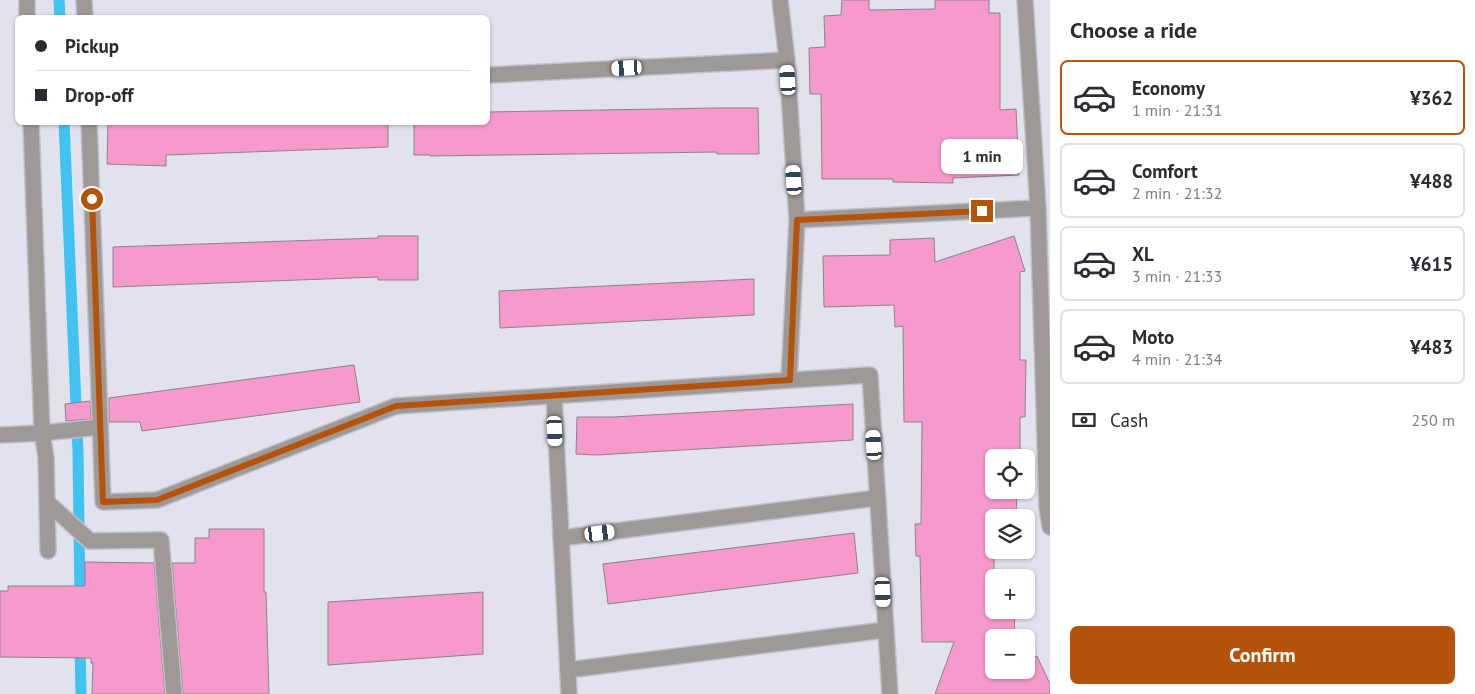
<!DOCTYPE html>
<html lang="en">
<head>
<meta charset="utf-8">
<style>
	:root { --surface:#fff; --page:#f7f7f7; --text:#2b2b33; --muted:#7c7c81; --line:#e1e1e2; --accent:#b45309 }
	body { margin:0; font-family:"PT Sans",sans-serif; background:var(--page); color:var(--text); height:100vh; display:flex; flex-direction:column; font-size:19px; white-space:nowrap }
	* { box-sizing:border-box; margin:0 }
	p { font-size:16px; color:var(--muted) }
	.icon { flex:none; width:28px; height:28px; fill:none; stroke:currentColor; stroke-width:2; stroke-linecap:round; stroke-linejoin:round }
	.map { position:relative; flex:1; overflow:hidden }
	.sheet { display:flex; flex-direction:column; background:var(--surface); width:425px }
	.sheet>* { flex:none }
	.hud { position:absolute; left:15px; top:15px; width:475px; height:110px; border-radius:8px; box-shadow:0 1px 4px #0004; display:grid; align-content:center; height:110px; padding:0 20px; background:var(--surface) }
	.buttons { position:absolute; left:985px; top:449px; display:grid; gap:10px }
	.buttons a { display:grid; place-items:center; width:50px; height:50px; border-radius:8px; background:var(--surface); box-shadow:0 1px 4px #0004; font-size:25px }
	.end { position:absolute; width:22px; height:22px; margin:-11px; border:6px solid #b45309; background:#fff; box-shadow:0 0 0 2px #fff }
	.from { border-radius:50% }
	.bubble { position:absolute; height:35px; border-radius:8px; background:var(--surface); box-shadow:0 1px 4px #0004; font-size:16px; font-weight:700; line-height:35px; text-align:center }
	.car { position:absolute; width:15px; height:30px; margin:-15px -8px; border-radius:6px; box-shadow:0 0 4px 1px #0007; background:linear-gradient(#fff 24%,#345 0 40%,#fff 0 76%,#345 0 86%,#fff 0) }
	.hud b { display:flex; align-items:center; gap:18px; height:48px; font-size:19px }
	.hud b+b { border-top:1px solid var(--line) }
	.hud i { width:12px; height:12px; background:var(--text) }
	ul { padding:0; list-style:none }
	li { display:flex; align-items:center; gap:15px; height:75px; margin:0 10px 8px; padding:0 10px; border:2px solid var(--line); border-radius:8px }
	li div { flex:1 }
	li b { display:block; font-size:19px }
	li em { font-style:normal; font-weight:700 }
	li.current { border-color:var(--accent) }
	li>.icon { width:45px; height:45px; stroke-width:1.5 }
	h2 { padding:0 20px; font-size:22px; line-height:60px }
	.pay { display:flex; align-items:center; gap:12px; height:55px; padding:0 20px; font-size:19px }
	.pay p { margin-inline-start:auto }
	.primary-button { display:flex; gap:10px; margin-top:auto; padding:10px 20px }
	.primary-button a { flex:1; height:58px; border-radius:8px; background:var(--accent); color:#fff; font-size:20px; font-weight:700; line-height:58px; text-align:center }
	main { display:flex; flex:1; min-height:0 }
	.map>svg:first-child { display:block }
	.lines { fill:none; stroke-linecap:round; stroke-linejoin:round }
	.stream { stroke:#40c3f1; stroke-width:11 }
	.building { fill:#f699cc; stroke:#8c8287 }
	.minor-casing { stroke:#bfc0ca; stroke-width:18 }
	.minor { stroke:#9e9897; stroke-width:15 }
	.route { stroke:#b45309; stroke-width:6 }
</style>
</head>
<body>
<main>
<div class="map">
<svg width="1050" height="694" viewBox="0 0 1050 694">
	<rect width="100%" height="100%" fill="#e1e2ed"/>
	<g class="lines">
		<g class="stream">
			<path d="M 59,0 L 60,18"/>
			<path d="M 64,122 L 78,452 L 80,600"/>
			<path d="M 80,644 L 81,694"/>
		</g>
	</g>
	<g class="building">
		<path d="M 842,0 L 869,0 L 869,10 L 935,9 L 935,0 L 989,0 L 989,13 L 1000,13 L 1000,110 L 1016,109 L 1019,175 L 953,178 L 953,183 L 893,182 L 893,179 L 822,179 L 821,94 L 810,94 L 809,48 L 825,47 L 824,16 L 841,15 Z"/>
		<path d="M 716,108 L 758,108 L 759,154 L 717,154 L 717,152 L 430,156 L 430,155 L 414,155 L 414,122 L 488,122 L 488,112 Z"/>
		<path d="M 108,122 L 388,122 L 388,147 L 166,155 L 166,166 L 107,164 Z"/>
		<path d="M 378,236 L 418,236 L 418,280 L 378,280 L 378,277 L 113,287 L 113,247 L 378,238 Z"/>
		<path d="M 1014,236 L 1025,271 L 1020,272 L 1020,360 L 1026,360 L 1025,417 L 1020,417 L 1020,458 L 994,458 L 994,490 L 1017,490 L 1016,518 L 994,518 L 994,610 L 1015,610 L 1014,638 L 994,638 L 994,670 L 1026,670 L 1026,661 L 1037,656 L 1050,684 L 1050,694 L 935,694 L 954,642 L 922,642 L 920,556 L 916,556 L 915,524 L 921,524 L 922,422 L 904,422 L 903,326 L 895,327 L 894,305 L 824,307 L 823,256 L 890,255 L 890,240 L 934,238 L 935,262 Z"/>
		<path d="M 754,279 L 754,315 L 500,328 L 499,291 Z"/>
		<path d="M 354,365 L 360,402 L 142,431 L 140,422 L 109,422 L 109,398 Z"/>
		<path d="M 90,401 L 91,419 L 66,421 L 65,404 Z"/>
		<path d="M 853,404 L 853,440 L 597,455 L 576,454 L 577,417 L 613,417 Z"/>
		<path d="M 209,529 L 264,529 L 264,592 L 266,592 L 269,694 L 183,694 L 172,563 L 195,563 L 195,538 L 209,538 Z"/>
		<path d="M 854,533 L 858,573 L 608,604 L 603,564 Z"/>
		<path d="M 85,562 L 154,563 L 165,694 L 92,694 L 93,663 L 91,663 L 91,658 L 0,657 L 0,591 L 8,591 L 8,586 L 85,586 Z"/>
		<path d="M 483,592 L 483,654 L 328,665 L 328,602 Z"/>
	</g>
	<g class="lines">
		<defs>
			<g id="minor">
				<path d="M 27,0 L 27,18"/>
				<path d="M 84,0 L 85,18"/>
				<path d="M 780,0 L 787,60 L 797,220 L 789,380"/>
				<path d="M 1025,0 L 1038,208 L 1047,507 L 1050,527"/>
				<path d="M 488,75 L 787,60"/>
				<path d="M 89,122 L 103,502 L 157,500 L 396,406 L 870,375 L 890,694"/>
				<path d="M 797,220 L 1038,208"/>
				<path d="M 554,396 L 569,694"/>
				<path d="M 0,435 L 42,433 L 31,122"/>
				<path d="M 47,502 L 90,541 L 161,540 L 174,694"/>
				<path d="M 561,538 L 877,498"/>
				<path d="M 48,551 L 46,457 L 42,433 L 100,427"/>
				<path d="M 568,670 L 885,630"/>
			</g>
		</defs>
		<use href="#minor" class="minor-casing"/>
		<use href="#minor" class="minor"/>
	</g>
	<g class="lines">
		<path class="route" d="M 92,199 L 103,502 L 157,500 L 396,406 L 790,380 L 797,220 L 982,211"/>
	</g>
</svg>
<div class="buttons">
<a><svg class="icon" aria-label="locate" viewBox="0 0 24 24"><circle cx="12" cy="12" r="6"/><path d="M12 2v4M12 18v4M2 12h4M18 12h4"/></svg></a>
<a><svg class="icon" aria-label="layers" viewBox="0 0 24 24"><path d="M12 4l9 5-9 5-9-5zM3 14l9 5 9-5"/></svg></a>
<a>+</a>
<a>−</a>
</div>
<i class="end from" style="left:92px;top:199px"></i>
<i class="end" style="left:982px;top:211px"></i>
<div class="bubble" style="left:941px;top:139px;width:82px">1 min</div>
<i class="car" style="left:627px;top:68px;rotate:267deg"></i>
<i class="car" style="left:788px;top:80px;rotate:356deg"></i>
<i class="car" style="left:794px;top:180px;rotate:356deg"></i>
<i class="car" style="left:555px;top:431px;rotate:177deg"></i>
<i class="car" style="left:874px;top:445px;rotate:356deg"></i>
<i class="car" style="left:600px;top:533px;rotate:83deg"></i>
<i class="car" style="left:883px;top:592px;rotate:177deg"></i>
<div class="hud">
<b><i class="from"></i>Pickup</b>
<b><i></i>Drop-off</b>
</div>
</div>
<section class="sheet">
<h2>Choose a ride</h2>
<ul>
<li class="current"><svg class="icon" aria-label="car" viewBox="0 0 24 24"><path d="M5 17H2v-5l4-1 3-4h7l3 4 3 1v5h-3M9 17h6M6 11h13"/><circle cx="7" cy="17" r="2"/><circle cx="17" cy="17" r="2"/></svg><div><b>Economy</b><p>1 min · 21:31</p></div><em>¥362</em></li>
<li><svg class="icon" aria-label="car" viewBox="0 0 24 24"><path d="M5 17H2v-5l4-1 3-4h7l3 4 3 1v5h-3M9 17h6M6 11h13"/><circle cx="7" cy="17" r="2"/><circle cx="17" cy="17" r="2"/></svg><div><b>Comfort</b><p>2 min · 21:32</p></div><em>¥488</em></li>
<li><svg class="icon" aria-label="car" viewBox="0 0 24 24"><path d="M5 17H2v-5l4-1 3-4h7l3 4 3 1v5h-3M9 17h6M6 11h13"/><circle cx="7" cy="17" r="2"/><circle cx="17" cy="17" r="2"/></svg><div><b>XL</b><p>3 min · 21:33</p></div><em>¥615</em></li>
<li><svg class="icon" aria-label="car" viewBox="0 0 24 24"><path d="M5 17H2v-5l4-1 3-4h7l3 4 3 1v5h-3M9 17h6M6 11h13"/><circle cx="7" cy="17" r="2"/><circle cx="17" cy="17" r="2"/></svg><div><b>Moto</b><p>4 min · 21:34</p></div><em>¥483</em></li>
</ul>
<div class="pay"><svg class="icon" aria-label="cash" viewBox="0 0 24 24"><path d="M3 7h18v10H3z"/><circle cx="12" cy="12" r="2"/></svg>Cash<p>250 m</p></div>
<div class="primary-button"><a>Confirm</a></div>
</section>
</main>
</body>
</html>
